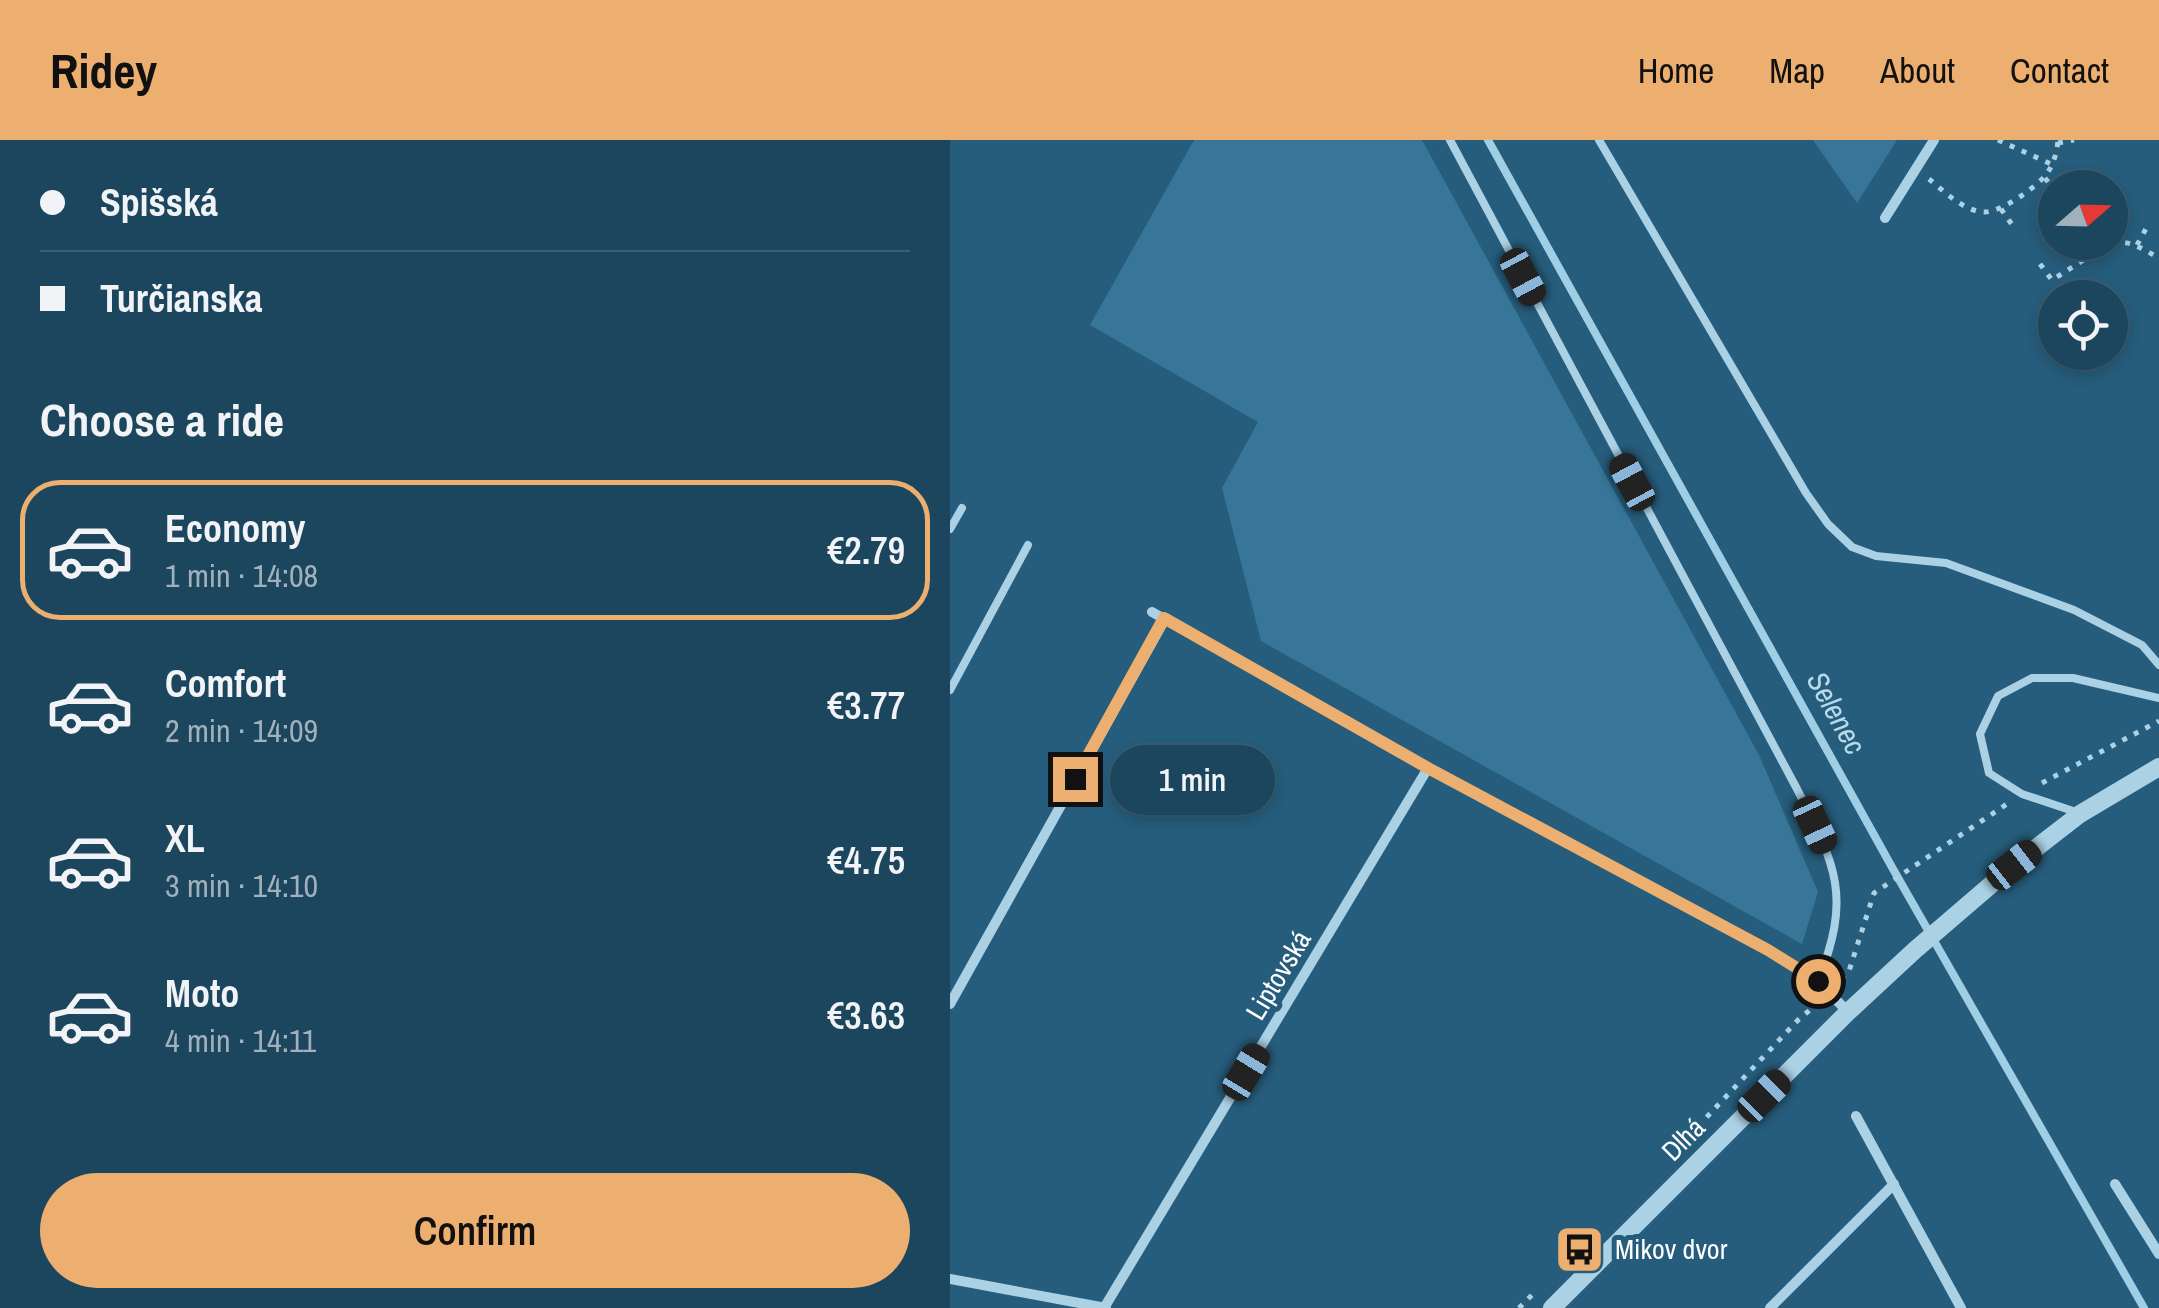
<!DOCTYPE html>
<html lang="en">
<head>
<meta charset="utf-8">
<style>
	:root { --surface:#1c465d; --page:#254d63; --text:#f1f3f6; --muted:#a0b1bc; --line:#3a5e72; --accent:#edaf70 }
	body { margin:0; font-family:"Archivo Narrow",sans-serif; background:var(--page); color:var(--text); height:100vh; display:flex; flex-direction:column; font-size:38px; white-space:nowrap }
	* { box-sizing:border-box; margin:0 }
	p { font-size:32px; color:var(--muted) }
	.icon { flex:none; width:55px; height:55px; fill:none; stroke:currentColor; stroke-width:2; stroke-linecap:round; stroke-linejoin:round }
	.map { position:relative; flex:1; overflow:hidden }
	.side { display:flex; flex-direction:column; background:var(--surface); width:950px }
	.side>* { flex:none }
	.guide { display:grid; align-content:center; height:220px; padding:0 40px; background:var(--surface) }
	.needle { width:65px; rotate:70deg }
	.fabs { position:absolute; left:1088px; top:30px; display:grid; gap:20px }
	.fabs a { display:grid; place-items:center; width:90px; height:90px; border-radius:50%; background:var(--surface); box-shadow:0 5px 15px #0003,0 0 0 2px var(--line); font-size:50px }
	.end { position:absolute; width:45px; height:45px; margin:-22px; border:12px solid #edaf70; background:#111; box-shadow:0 0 0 5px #111 }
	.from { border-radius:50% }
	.bubble { position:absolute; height:70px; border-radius:35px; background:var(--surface); box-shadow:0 5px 15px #0003,0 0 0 2px var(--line); font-size:32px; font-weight:600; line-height:70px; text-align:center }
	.car { position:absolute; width:30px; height:60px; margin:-30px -15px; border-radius:12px; box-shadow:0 0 8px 2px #0007; background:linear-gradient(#222 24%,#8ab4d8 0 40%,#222 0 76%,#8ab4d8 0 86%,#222 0) }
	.guide b { display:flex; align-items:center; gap:35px; height:95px; font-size:38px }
	.guide b+b { border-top:2px solid var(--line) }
	.guide i { width:25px; height:25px; background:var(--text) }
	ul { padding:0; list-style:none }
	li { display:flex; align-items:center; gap:30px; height:140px; margin:0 20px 15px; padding:0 20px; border:5px solid transparent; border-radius:40px }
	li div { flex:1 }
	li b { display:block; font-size:38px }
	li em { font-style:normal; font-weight:600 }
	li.selected { border-color:var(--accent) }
	li>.icon { width:90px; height:90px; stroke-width:1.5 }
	h2 { padding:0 40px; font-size:45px; line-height:120px }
	.button { display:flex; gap:20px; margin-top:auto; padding:20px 40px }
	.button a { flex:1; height:115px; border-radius:60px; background:var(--accent); color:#111; font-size:40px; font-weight:600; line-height:115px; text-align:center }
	header { display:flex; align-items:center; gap:60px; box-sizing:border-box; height:140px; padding:0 50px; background:var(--accent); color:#111 }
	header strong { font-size:48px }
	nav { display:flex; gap:55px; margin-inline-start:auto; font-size:35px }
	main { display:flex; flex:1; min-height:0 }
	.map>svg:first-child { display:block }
	.green { fill:#377698 }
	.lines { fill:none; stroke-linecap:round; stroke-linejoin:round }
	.stream { stroke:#9fcee5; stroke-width:8 }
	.path { stroke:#abd1e5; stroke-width:5; stroke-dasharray:5 8; stroke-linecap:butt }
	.service { stroke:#abd1e5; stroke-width:8 }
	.minor { stroke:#abd1e5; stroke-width:10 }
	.tertiary { stroke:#abd1e5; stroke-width:18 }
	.route { stroke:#edaf70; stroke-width:12 }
	.labels { text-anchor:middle; stroke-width:10; stroke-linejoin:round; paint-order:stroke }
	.street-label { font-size:28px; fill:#fff; stroke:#265d7c }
	.poi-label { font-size:28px; fill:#fff; stroke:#265d7c; text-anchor:start }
	.water-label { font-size:30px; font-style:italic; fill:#b6daec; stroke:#265d7c }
</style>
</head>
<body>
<header>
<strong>Ridey</strong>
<nav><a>Home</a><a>Map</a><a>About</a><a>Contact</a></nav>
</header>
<main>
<section class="side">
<div class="guide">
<b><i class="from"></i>Spišská</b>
<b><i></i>Turčianska</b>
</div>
<h2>Choose a ride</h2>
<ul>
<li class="selected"><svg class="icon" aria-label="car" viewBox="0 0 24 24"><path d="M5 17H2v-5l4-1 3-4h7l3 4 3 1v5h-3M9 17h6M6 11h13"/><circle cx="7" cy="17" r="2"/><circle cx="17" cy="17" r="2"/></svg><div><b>Economy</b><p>1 min · 14:08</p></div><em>€2.79</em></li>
<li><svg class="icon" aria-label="car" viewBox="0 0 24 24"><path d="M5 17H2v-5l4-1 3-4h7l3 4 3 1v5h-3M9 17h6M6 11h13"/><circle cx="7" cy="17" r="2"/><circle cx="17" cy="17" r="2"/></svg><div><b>Comfort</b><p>2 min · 14:09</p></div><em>€3.77</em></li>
<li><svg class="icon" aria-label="car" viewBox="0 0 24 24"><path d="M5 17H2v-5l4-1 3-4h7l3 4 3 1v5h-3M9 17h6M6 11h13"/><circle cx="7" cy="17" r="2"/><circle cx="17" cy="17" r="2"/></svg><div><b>XL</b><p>3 min · 14:10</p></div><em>€4.75</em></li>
<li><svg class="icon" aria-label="car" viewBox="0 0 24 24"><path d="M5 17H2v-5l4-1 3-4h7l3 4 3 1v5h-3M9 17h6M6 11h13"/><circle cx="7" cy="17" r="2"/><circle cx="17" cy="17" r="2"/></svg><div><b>Moto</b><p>4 min · 14:11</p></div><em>€3.63</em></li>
</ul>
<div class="button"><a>Confirm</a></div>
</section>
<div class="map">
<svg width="1209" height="1168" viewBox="0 0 1209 1168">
	<rect width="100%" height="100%" fill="#265d7c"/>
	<g class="green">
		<path d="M 244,0 L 472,0 L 809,615 L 868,752 L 852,804 L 311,501 L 272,348 L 308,282 L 140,185 Z"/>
		<path d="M 863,0 L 947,0 L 907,63 Z"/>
	</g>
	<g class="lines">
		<path class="stream" d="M 538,0 L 943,729 L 1194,1168"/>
		<g class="path">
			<path d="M 1048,0 L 1101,24"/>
			<path d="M 1108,3 L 1124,0"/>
			<path d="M 1095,38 L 1105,51"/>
			<path d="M 979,39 C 994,51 1012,70 1033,72 C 1050,73 1082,50 1094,37 C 1103,27 1107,13 1108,0"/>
			<path d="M 1051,69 L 1063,86"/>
			<path d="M 1187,105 L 1198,85"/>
			<path d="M 1090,124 L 1102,140 L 1160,103 C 1180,99 1192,109 1209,118"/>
			<path d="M 1092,643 L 1209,581"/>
			<path d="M 891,839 L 899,831 L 924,753 L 1057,664"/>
			<path d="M 721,1015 L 849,879 L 866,865"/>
			<path d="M 569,1168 L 586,1151"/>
		</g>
		<g class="service">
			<path d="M 500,0 L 847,649 C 886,726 902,756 868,841"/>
			<path d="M 649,0 L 856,353 L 878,384 L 902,407 L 926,416 L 996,423 L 1124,470 L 1192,505 L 1209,525"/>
			<path d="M 0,389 L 12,368"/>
			<path d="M 0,550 L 78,405"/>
			<path d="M 1126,672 L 1072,654 L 1039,633 L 1030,594 L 1048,556 L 1082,538 L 1123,538 L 1209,558"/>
		</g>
		<g class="minor">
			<path d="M 935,78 L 984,0"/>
			<path d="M 202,472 L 478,628 L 818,810 L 868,841 L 898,872"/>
			<path d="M 0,864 L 215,479"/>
			<path d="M 906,976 L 1011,1168"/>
			<path d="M 1165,1044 L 1209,1114"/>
			<path d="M 0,1139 L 156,1168"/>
			<path d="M 154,1168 L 478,628"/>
			<path d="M 820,1168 L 944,1044"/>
		</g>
		<path class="tertiary" d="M 602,1168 L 898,872 L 965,810 L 1064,725 L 1130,674 L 1209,627"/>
	</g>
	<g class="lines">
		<path class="route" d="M 125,639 L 214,478 L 478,628 L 818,810 L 868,841"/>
	</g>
	<defs>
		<symbol id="bus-square" viewBox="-11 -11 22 22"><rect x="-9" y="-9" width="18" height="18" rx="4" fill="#edaf70" stroke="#265d7c"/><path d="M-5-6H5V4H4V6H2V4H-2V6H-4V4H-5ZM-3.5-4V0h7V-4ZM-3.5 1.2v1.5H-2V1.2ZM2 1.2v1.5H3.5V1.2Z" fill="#111"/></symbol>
	</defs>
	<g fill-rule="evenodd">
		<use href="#bus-square" x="602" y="1082" width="55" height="55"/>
	</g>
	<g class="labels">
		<g class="street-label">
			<text transform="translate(328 835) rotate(-59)" y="10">Liptovská</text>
			<text transform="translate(733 999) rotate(-45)" y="10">Dlhá</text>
		</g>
		<g class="poi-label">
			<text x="665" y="1119">Mikov dvor</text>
		</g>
		<g class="water-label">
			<text transform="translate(886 573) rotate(61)" y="10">Selenec</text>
		</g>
	</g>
</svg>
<div class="fabs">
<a><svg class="needle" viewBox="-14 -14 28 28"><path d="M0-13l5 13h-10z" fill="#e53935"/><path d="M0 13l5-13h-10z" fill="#a0b1bc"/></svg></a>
<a><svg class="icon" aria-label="locate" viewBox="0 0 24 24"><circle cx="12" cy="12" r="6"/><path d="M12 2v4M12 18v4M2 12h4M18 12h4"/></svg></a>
</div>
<i class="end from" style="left:868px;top:841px"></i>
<i class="end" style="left:125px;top:639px"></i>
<div class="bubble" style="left:160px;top:605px;width:165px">1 min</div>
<i class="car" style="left:573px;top:137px;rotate:152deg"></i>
<i class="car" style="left:682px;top:342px;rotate:332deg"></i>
<i class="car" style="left:865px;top:685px;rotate:155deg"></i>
<i class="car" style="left:1064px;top:725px;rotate:52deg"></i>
<i class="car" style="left:296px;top:932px;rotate:31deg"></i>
<i class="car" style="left:814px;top:956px;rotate:45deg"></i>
</div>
</main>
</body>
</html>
